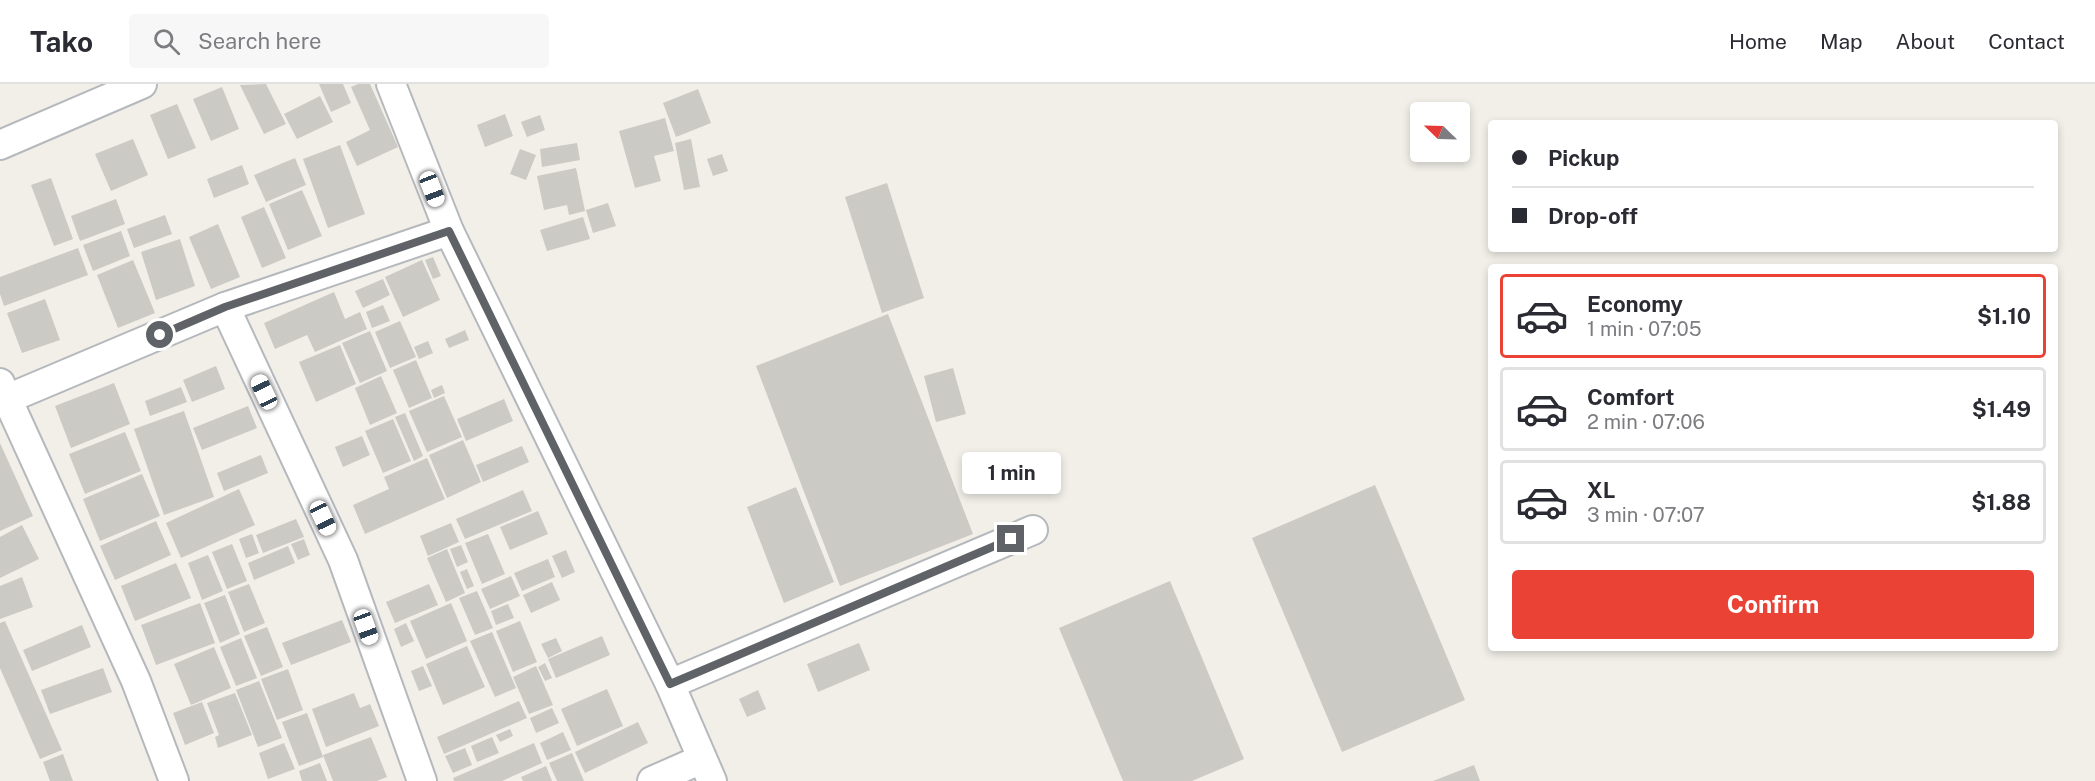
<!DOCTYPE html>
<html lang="en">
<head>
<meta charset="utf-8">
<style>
	:root { --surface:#fff; --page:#f7f7f7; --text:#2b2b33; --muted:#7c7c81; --line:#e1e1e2; --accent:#ea4335 }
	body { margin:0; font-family:"Public Sans",sans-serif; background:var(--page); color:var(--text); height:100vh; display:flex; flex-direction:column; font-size:22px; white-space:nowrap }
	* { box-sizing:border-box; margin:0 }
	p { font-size:20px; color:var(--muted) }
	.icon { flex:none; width:33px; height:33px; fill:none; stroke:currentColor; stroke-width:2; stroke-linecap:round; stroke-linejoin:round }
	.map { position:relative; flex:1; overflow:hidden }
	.sheet { position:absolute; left:1488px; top:180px; width:570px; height:387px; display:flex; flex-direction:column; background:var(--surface); border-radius:6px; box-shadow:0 3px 9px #0003 }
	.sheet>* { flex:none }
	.top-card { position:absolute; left:1488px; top:36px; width:570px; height:132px; border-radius:6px; box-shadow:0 3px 9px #0003; display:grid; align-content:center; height:132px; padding:0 24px; background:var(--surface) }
	.needle { width:39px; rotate:293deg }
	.tools { position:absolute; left:1410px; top:18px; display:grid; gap:12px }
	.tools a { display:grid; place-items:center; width:60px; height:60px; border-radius:6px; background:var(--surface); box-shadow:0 3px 9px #0003; font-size:30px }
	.end { position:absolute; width:27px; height:27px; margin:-14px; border:8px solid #5f6368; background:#fff; box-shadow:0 0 0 3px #fff }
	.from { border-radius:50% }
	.bubble { position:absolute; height:42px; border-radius:6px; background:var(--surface); box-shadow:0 3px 9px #0003; font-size:20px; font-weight:700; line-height:42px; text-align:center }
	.car { position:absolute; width:18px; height:36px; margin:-18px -9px; border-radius:8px; box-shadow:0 0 4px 2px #0007; background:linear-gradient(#fff 24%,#345 0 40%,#fff 0 76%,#345 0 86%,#fff 0) }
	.top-card b { display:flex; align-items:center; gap:21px; height:57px; font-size:22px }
	.top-card b+b { border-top:2px solid var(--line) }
	.top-card i { width:15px; height:15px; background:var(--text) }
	ul { padding:10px 0 0; list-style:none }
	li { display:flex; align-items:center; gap:18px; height:84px; margin:0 12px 9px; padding:0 12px; border:3px solid var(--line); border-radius:6px }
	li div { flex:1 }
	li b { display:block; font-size:22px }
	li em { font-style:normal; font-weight:700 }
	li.active { border-color:var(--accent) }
	li>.icon { width:54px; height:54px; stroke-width:1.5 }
	.cta { display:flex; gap:12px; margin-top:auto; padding:12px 24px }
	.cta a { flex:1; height:69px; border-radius:6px; background:var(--accent); color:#fff; font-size:24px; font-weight:700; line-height:69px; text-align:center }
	header { display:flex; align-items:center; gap:36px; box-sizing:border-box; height:84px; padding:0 30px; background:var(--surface); border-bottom:2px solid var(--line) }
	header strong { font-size:28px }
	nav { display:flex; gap:33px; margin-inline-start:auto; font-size:21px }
	.search { width:420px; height:54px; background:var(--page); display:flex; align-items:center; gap:15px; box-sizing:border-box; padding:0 21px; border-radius:6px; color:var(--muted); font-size:22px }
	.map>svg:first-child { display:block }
	.building { fill:#cccac5 }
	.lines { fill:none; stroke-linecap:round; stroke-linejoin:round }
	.street-casing { stroke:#b5b8bc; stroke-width:32 }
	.street { stroke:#fff; stroke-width:28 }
	.route { stroke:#5f6368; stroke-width:8 }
</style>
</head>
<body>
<header>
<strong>Tako</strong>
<div class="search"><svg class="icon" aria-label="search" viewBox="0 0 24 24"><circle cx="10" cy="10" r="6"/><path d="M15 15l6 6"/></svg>Search here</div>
<nav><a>Home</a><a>Map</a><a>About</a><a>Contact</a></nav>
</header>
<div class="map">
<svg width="2095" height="697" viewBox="0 0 2095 697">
	<rect width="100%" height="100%" fill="#f1efe8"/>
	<g class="building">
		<path d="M 266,0 L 286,40 L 264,50 L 240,1 Z"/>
		<path d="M 319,0 L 343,0 L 351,19 L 331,28 Z"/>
		<path d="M 358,0 L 370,0 L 398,63 L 357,82 L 346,58 L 370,46 L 351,3 Z"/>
		<path d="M 222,3 L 239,45 L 211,57 L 193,15 Z"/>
		<path d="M 698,5 L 711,39 L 676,53 L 663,19 Z"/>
		<path d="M 320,12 L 333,38 L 297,55 L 284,30 Z"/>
		<path d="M 177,20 L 196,64 L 168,75 L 150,31 Z"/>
		<path d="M 505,30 L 513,52 L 485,63 L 477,41 Z"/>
		<path d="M 540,31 L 545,46 L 527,53 L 521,38 Z"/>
		<path d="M 665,34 L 674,67 L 654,72 L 661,97 L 635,104 L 619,47 Z"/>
		<path d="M 133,55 L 148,91 L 111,107 L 95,70 Z"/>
		<path d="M 691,55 L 700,103 L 684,106 L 675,59 Z"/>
		<path d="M 577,59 L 580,76 L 542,83 L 540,65 Z"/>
		<path d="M 340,61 L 365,130 L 328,144 L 303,75 Z"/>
		<path d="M 520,65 L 536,71 L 526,96 L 510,90 Z"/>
		<path d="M 722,70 L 728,87 L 713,92 L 707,75 Z"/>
		<path d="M 295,74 L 306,101 L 266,118 L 254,91 Z"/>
		<path d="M 242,81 L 249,100 L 214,114 L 207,95 Z"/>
		<path d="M 576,84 L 585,127 L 569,131 L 567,121 L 544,126 L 537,92 Z"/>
		<path d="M 51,94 L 73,155 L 54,162 L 31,101 Z"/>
		<path d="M 887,99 L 924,214 L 882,229 L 845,113 Z"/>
		<path d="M 302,106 L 322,152 L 288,166 L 269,120 Z"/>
		<path d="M 116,115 L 125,140 L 80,157 L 71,132 Z"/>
		<path d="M 608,119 L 616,142 L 593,149 L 586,126 Z"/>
		<path d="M 264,123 L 286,174 L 262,184 L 241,133 Z"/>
		<path d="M 165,131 L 172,150 L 134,164 L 127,145 Z"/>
		<path d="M 583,133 L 590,155 L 547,167 L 540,146 Z"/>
		<path d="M 218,140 L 240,193 L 211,205 L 189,153 Z"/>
		<path d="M 121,147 L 130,172 L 93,187 L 83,161 Z"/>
		<path d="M 180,155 L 195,202 L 156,216 L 141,168 Z"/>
		<path d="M 78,164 L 88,191 L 4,222 L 0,210 L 0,193 Z"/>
		<path d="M 433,173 L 441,192 L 433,195 L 425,176 Z"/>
		<path d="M 133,176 L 155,229 L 118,244 L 97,191 Z"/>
		<path d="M 422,176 L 440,216 L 403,233 L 385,193 Z"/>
		<path d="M 383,195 L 390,211 L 363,224 L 355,207 Z"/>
		<path d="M 334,208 L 345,235 L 360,228 L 367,245 L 315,268 L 307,251 L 275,265 L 264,239 Z"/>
		<path d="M 45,215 L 60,256 L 22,269 L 7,229 Z"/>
		<path d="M 383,221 L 390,237 L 372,244 L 366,228 Z"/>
		<path d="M 888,230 L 973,450 L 840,502 L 756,282 Z"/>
		<path d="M 400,237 L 416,273 L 390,284 L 375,248 Z"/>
		<path d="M 465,246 L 469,256 L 449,264 L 445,255 Z"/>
		<path d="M 370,247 L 387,287 L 360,299 L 342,259 Z"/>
		<path d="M 428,257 L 433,269 L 419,275 L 414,263 Z"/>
		<path d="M 340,261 L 356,300 L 316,318 L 299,278 Z"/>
		<path d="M 416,276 L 432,314 L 409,324 L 393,286 Z"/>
		<path d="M 216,282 L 225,305 L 192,318 L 183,296 Z"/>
		<path d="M 953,284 L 966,330 L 936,338 L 924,292 Z"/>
		<path d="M 381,292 L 397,329 L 370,341 L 355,304 Z"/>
		<path d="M 114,299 L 130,340 L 71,364 L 55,322 Z"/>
		<path d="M 442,301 L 445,309 L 434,314 L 431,306 Z"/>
		<path d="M 181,303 L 187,318 L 150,332 L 145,317 Z"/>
		<path d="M 444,312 L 462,353 L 427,368 L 409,327 Z"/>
		<path d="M 504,315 L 513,337 L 466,357 L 457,335 Z"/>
		<path d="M 248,322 L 257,344 L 202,366 L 193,344 Z"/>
		<path d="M 184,327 L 214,413 L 164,431 L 134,345 Z"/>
		<path d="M 405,329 L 423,372 L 414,377 L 395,333 Z"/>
		<path d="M 393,335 L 411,377 L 383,389 L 365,347 Z"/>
		<path d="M 125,348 L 141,387 L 85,410 L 69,370 Z"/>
		<path d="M 362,352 L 370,371 L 343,383 L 335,363 Z"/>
		<path d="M 463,356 L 481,398 L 447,414 L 429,371 Z"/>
		<path d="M 0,359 L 33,432 L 0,447 Z"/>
		<path d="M 522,362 L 529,378 L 483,398 L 476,381 Z"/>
		<path d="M 261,371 L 268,389 L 224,407 L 217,389 Z"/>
		<path d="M 427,374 L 445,415 L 365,450 L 353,421 L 389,405 L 384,393 Z"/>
		<path d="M 142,390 L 160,432 L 100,457 L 83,415 Z"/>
		<path d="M 1375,401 L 1465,616 L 1342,668 L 1252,454 Z"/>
		<path d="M 796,403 L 834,498 L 784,519 L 747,423 Z"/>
		<path d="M 239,405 L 255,441 L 181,474 L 166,439 Z"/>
		<path d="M 523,406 L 532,427 L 465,455 L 456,435 Z"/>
		<path d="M 538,427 L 548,450 L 510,466 L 500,443 Z"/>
		<path d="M 296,435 L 304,453 L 263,469 L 256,451 Z"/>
		<path d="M 156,437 L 171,471 L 115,496 L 100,462 Z"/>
		<path d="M 451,439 L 459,458 L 428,472 L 420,452 Z"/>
		<path d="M 22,441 L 39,475 L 0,494 L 0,453 Z"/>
		<path d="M 252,450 L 259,469 L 246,474 L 239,455 Z"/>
		<path d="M 488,450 L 505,490 L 482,500 L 465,459 Z"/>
		<path d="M 304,455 L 310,471 L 298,476 L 291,460 Z"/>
		<path d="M 232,460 L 247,497 L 227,505 L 212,468 Z"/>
		<path d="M 461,461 L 468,478 L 457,483 L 450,465 Z"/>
		<path d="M 288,462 L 295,479 L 254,496 L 248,479 Z"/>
		<path d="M 447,465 L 465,509 L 446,518 L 427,474 Z"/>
		<path d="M 566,466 L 575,488 L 562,494 L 552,472 Z"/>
		<path d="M 208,471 L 223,507 L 202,516 L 188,479 Z"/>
		<path d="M 548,475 L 555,493 L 522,507 L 514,489 Z"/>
		<path d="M 176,479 L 191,514 L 135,537 L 121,502 Z"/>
		<path d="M 467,485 L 474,502 L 467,505 L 460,488 Z"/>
		<path d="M 511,492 L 520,512 L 490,525 L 481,505 Z"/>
		<path d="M 22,493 L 33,523 L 0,535 L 0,502 Z"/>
		<path d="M 1170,497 L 1244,675 L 1192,697 L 1123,697 L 1059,544 Z"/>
		<path d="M 552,498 L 560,516 L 531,529 L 523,511 Z"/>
		<path d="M 249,500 L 265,539 L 244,548 L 228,508 Z"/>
		<path d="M 429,500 L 438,521 L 395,539 L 386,518 Z"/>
		<path d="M 477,507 L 493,544 L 475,551 L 459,514 Z"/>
		<path d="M 225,511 L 240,550 L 220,559 L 204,519 Z"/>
		<path d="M 200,519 L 215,559 L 156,581 L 141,541 Z"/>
		<path d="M 451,519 L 467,557 L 426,575 L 410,537 Z"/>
		<path d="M 508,520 L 514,534 L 496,541 L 491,527 Z"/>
		<path d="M 342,536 L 351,558 L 291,581 L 282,559 Z"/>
		<path d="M 5,537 L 62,666 L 40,675 L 0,584 L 0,539 Z"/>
		<path d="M 520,537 L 537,578 L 513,588 L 496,547 Z"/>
		<path d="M 406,539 L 414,557 L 401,563 L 394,545 Z"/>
		<path d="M 82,541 L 91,563 L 32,587 L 23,566 Z"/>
		<path d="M 267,543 L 283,583 L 261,592 L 244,552 Z"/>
		<path d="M 492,548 L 516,604 L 495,613 L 470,557 Z"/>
		<path d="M 602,552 L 610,571 L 556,594 L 548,575 Z"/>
		<path d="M 241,554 L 257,594 L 236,602 L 220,563 Z"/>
		<path d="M 556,554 L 562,567 L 548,574 L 541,560 Z"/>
		<path d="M 859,559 L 870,586 L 818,608 L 807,580 Z"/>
		<path d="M 467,562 L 485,603 L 443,621 L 426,580 Z"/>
		<path d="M 214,563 L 231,604 L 191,621 L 174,580 Z"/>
		<path d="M 545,579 L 552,594 L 545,597 L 538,583 Z"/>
		<path d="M 423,582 L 432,602 L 419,607 L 411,587 Z"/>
		<path d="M 536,582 L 553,621 L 529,630 L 513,593 Z"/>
		<path d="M 103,584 L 112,608 L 50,630 L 41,606 Z"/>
		<path d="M 288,585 L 303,626 L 277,636 L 261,595 Z"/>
		<path d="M 259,597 L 282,654 L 258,663 L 236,606 Z"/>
		<path d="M 607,605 L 623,642 L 577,662 L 561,625 Z"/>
		<path d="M 758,606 L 766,625 L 747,633 L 739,615 Z"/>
		<path d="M 235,609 L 252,651 L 218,664 L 215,653 L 219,651 L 207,619 Z"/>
		<path d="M 354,609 L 360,624 L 370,620 L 379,642 L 326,663 L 312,625 Z"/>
		<path d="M 519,617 L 527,634 L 444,670 L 437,653 Z"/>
		<path d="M 202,618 L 214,649 L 185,661 L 173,629 Z"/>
		<path d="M 552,624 L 559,639 L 536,649 L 530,634 Z"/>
		<path d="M 307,629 L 323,673 L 299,682 L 282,638 Z"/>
		<path d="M 638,638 L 648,659 L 585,689 L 575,668 Z"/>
		<path d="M 510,645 L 513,652 L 500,658 L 496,651 Z"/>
		<path d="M 563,648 L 571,666 L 547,676 L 540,659 Z"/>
		<path d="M 371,653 L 387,693 L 377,697 L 333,697 L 323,671 Z"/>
		<path d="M 492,653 L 499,669 L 477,678 L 471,662 Z"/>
		<path d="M 284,659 L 295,685 L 268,695 L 259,669 Z"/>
		<path d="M 534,659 L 542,679 L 502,697 L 454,697 L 453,694 Z"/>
		<path d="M 465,664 L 472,681 L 453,689 L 445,672 Z"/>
		<path d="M 572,669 L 584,697 L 557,697 L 549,679 Z"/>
		<path d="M 63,670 L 73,697 L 50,697 L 43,678 Z"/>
		<path d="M 320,679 L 327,697 L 302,697 L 299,687 Z"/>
		<path d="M 1474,681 L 1480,697 L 1433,697 Z"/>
		<path d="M 546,682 L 552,697 L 523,697 L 521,693 Z"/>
	</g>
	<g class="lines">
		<defs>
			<g id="street">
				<path d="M 391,0 L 449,147 L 670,600 L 712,697"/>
				<path d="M 0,61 L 142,0"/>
				<path d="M 225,223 L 343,476 L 422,697"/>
				<path d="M 0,299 L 136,597 L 174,697"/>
				<path d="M 7,315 L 225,223 L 449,147"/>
				<path d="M 670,600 L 1033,446"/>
				<path d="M 652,697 L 702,675"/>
			</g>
		</defs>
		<use href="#street" class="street-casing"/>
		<use href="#street" class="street"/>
	</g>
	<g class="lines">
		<path class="route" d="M 160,251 L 225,223 L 449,147 L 670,600 L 1011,455"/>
	</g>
</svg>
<div class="tools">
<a><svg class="needle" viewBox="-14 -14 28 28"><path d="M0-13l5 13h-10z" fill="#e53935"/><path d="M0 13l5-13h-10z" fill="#7c7c81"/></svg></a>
</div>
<i class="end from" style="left:160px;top:251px"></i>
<i class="end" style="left:1011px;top:455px"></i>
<div class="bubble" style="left:962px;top:368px;width:99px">1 min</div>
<i class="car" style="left:432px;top:105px;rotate:159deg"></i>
<i class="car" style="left:264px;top:308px;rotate:335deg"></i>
<i class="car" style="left:323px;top:434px;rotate:155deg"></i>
<i class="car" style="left:366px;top:543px;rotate:160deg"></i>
<div class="top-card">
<b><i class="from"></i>Pickup</b>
<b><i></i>Drop-off</b>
</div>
<section class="sheet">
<ul>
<li class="active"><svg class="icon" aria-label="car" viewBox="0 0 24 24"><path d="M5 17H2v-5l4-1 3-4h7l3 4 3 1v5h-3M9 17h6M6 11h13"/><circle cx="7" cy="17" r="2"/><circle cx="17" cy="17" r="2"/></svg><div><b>Economy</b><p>1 min · 07:05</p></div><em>$1.10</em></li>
<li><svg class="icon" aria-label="car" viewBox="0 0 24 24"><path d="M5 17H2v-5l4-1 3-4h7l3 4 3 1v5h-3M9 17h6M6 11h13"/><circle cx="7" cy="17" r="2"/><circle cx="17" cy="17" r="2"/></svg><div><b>Comfort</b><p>2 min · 07:06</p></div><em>$1.49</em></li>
<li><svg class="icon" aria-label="car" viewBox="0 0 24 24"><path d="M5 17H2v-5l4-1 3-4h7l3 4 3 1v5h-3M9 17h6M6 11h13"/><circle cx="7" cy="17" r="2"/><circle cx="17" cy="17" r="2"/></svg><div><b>XL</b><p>3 min · 07:07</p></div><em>$1.88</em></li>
</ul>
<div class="cta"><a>Confirm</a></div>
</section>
</div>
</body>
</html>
